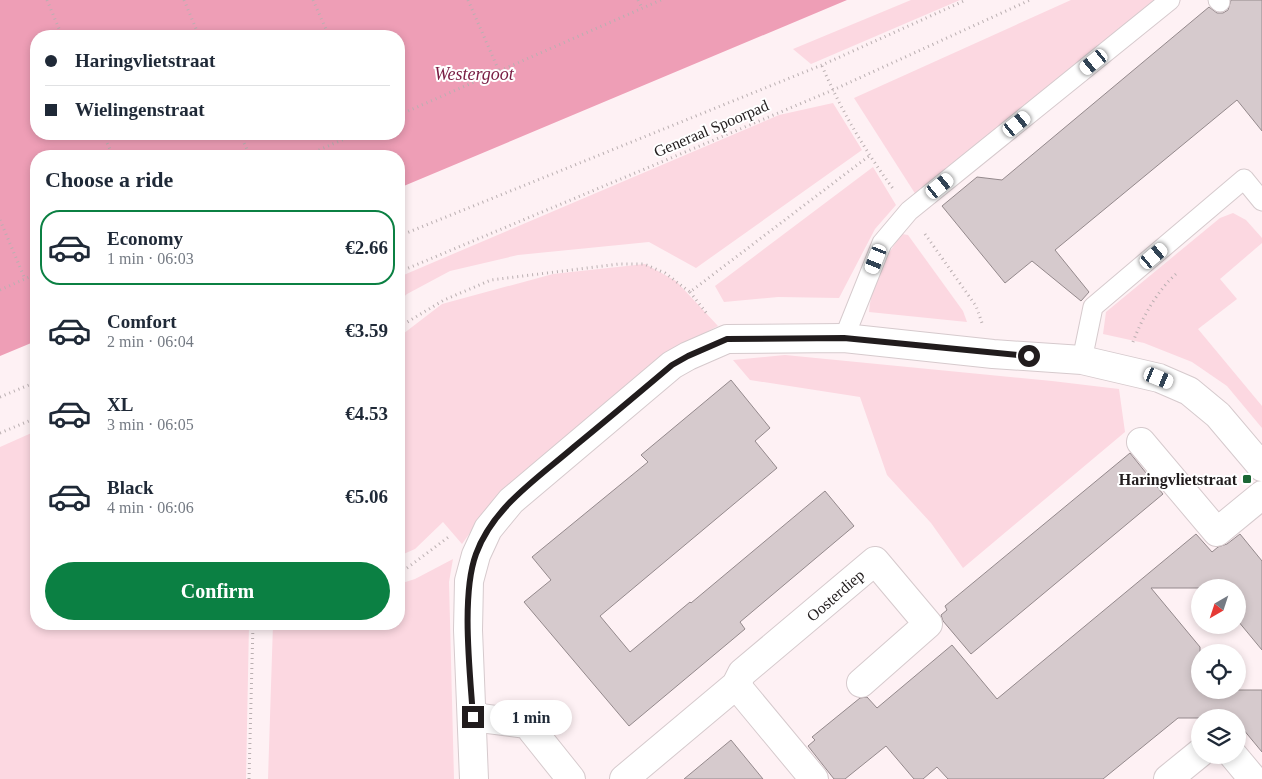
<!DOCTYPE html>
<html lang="en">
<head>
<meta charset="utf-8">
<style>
	:root { --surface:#fff; --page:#f6f6f7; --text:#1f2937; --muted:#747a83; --line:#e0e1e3; --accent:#0b8043 }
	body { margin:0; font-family:"Times New Roman",serif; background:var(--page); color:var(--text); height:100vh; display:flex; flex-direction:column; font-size:19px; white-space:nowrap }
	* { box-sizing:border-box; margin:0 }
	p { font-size:16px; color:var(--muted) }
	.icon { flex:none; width:28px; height:28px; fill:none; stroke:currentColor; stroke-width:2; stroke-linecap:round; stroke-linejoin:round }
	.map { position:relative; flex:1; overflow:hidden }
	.side { position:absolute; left:30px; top:150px; width:375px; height:480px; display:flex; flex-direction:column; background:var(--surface); border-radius:20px; box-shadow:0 2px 8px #0003 }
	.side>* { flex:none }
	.banner { position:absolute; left:30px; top:30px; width:375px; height:110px; border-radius:20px; box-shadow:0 2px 8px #0003; display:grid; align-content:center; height:110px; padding:0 15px; background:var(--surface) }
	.needle { width:32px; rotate:219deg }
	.tools { position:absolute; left:1191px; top:579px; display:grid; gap:10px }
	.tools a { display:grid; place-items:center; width:55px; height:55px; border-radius:50%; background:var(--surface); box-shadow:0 2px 8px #0003; font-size:25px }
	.end { position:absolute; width:22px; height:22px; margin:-11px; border:6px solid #211c1d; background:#fff; box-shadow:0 0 0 2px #fff }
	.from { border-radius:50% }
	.bubble { position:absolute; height:35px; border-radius:18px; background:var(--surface); box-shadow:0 2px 8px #0003; font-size:16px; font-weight:600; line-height:35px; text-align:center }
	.car { position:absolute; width:15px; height:30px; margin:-15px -8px; border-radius:6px; box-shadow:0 0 4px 1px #0007; background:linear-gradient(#fff 24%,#345 0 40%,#fff 0 76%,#345 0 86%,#fff 0) }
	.banner b { display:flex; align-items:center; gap:18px; height:48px; font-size:19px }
	.banner b+b { border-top:1px solid var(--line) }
	.banner i { width:12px; height:12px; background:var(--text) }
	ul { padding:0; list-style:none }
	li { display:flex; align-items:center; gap:15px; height:75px; margin:0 10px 8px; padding:0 5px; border:2px solid transparent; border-radius:20px }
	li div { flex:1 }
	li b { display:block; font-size:19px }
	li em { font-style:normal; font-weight:600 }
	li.on { border-color:var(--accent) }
	li>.icon { width:45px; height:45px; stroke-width:1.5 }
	h2 { padding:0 15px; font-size:22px; line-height:60px }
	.action { display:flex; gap:10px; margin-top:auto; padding:10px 15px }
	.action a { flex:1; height:58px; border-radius:30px; background:var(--accent); color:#fff; font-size:20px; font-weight:600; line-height:58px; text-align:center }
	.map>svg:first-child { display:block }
	.green { fill:#fcd8e1 }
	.water { fill:#ee9eb6; fill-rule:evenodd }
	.building { fill:#d6cacd; stroke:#94898c }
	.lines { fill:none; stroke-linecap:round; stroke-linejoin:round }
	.lane-casing { stroke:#d6cacd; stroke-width:21 }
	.street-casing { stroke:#d6cacd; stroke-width:30 }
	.path { stroke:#baafb1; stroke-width:3; stroke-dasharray:1 4; stroke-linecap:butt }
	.lane { stroke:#fff; stroke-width:19 }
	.street { stroke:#fff; stroke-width:28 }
	.route { stroke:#211c1d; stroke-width:6 }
	.poi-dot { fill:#1b6634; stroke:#fff; stroke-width:2 }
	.labels { text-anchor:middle; stroke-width:4; stroke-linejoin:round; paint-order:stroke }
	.street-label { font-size:16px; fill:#211c1d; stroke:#fff }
	.poi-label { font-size:16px; font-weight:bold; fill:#211c1d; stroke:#fff; text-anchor:end }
	.water-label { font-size:18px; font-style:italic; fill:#781c42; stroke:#fff }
</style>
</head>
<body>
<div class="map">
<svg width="1262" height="779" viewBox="0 0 1262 779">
	<rect width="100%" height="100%" fill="#fef1f4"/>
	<g class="green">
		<path d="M 911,0 L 960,0 L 811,64 L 793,49 Z"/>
		<path d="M 1071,0 L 1181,0 L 951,176 L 916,195 L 854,98 Z"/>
		<path d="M 833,103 L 862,150 L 696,268 L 649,242 L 518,255 L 450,271 L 407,294 L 399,301 L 399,277 L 779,115 Z"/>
		<path d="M 873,167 L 896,205 L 875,229 L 839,298 L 778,297 L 724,302 L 715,286 Z"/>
		<path d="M 1233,213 L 1246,220 L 1262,238 L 1262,243 L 1220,279 L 1237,299 L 1198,329 L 1262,406 L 1262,428 L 1227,386 L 1192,362 L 1144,343 L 1103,334 L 1106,312 L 1220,218 Z"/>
		<path d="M 902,234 L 908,235 L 963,311 L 967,322 L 869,312 C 871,284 885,256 902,234 Z"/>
		<path d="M 645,264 L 676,281 L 718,326 L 683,344 L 475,526 L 462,544 L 443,522 L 415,549 L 399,556 L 399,337 L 442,304 L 553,274 Z"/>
		<path d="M 785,355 L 1052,381 L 1119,389 L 1125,432 L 963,568 L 931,523 L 887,475 L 860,397 L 750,380 L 733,360 Z"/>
		<path d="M 36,431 L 36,624 L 249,624 L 246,779 L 0,779 L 0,447 Z"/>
		<path d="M 453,559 L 449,582 L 454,779 L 268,779 L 273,624 L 399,624 L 399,584 L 415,579 Z"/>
	</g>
	<path class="water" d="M 0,0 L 847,0 L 399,188 L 399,156 L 36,156 L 36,341 L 0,356 ZM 36,36 L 399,36 L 399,134 L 36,134 Z"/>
	<g class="building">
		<path d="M 1231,0 L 1262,0 L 1262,131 L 1237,100 L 1055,250 L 1089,292 L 1081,301 L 1032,261 L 1005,283 L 942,206 L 977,177 L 1002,180 L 1209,7 L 1217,13 L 1223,13 L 1228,10 Z"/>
		<path d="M 731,380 L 770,428 L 755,441 L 777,468 L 600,616 L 630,652 L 690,602 L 691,603 L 825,491 L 854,526 L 740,622 L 745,629 L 629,726 L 524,602 L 551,580 L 532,557 L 648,462 L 641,455 Z"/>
		<path d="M 1130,453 L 1163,494 L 971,654 L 943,621 L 941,615 L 947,610 L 945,606 Z"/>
		<path d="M 1196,534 L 1212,552 L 1218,547 L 1227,544 L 1240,534 L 1262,561 L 1262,650 L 1238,621 L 1238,588 L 1151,588 L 1200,647 L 1200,690 L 1262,690 L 1262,752 L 1238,723 L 1238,718 L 1178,718 L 1103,779 L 948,779 L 937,767 L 923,779 L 914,779 L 886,746 L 845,779 L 834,779 L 808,746 L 815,740 L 812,737 L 860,698 L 867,697 L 877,708 L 952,645 L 997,699 Z"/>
		<path d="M 731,740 L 763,779 L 684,779 Z"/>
	</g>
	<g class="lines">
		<defs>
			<g id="lane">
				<path d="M 1218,0 L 1220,2"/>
				<path d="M 844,338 L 882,243 L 909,211 L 1170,0"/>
				<path d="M 1082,360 L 1093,307 L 1244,179 L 1262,201"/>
			</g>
			<g id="street">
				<path d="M 1141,442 L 1217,532 L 1262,495"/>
				<path d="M 736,685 L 814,779"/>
				<path d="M 473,717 L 527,724 L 571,779"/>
				<path d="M 1233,755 L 1253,779"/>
				<path d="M 474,779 L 468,630 L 469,581 L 476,555 L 488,529 L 511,501 L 672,365 L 688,356 L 727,339 L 844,338 L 993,354 L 1082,360 L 1159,378 L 1189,391 L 1218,415 L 1262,467"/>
				<path d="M 624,779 L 736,685 L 742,673 L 875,561 L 928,624 L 861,683"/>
				<path d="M 1168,779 L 1200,753"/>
			</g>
		</defs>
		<use href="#lane" class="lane-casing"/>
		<use href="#street" class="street-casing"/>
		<g class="path">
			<path d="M 47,0 L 62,36"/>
			<path d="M 184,0 L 199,36"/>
			<path d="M 313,0 L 329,36"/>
			<path d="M 468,0 L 499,71"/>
			<path d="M 638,0 L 642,8"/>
			<path d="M 822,66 C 841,110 865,151 894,190"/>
			<path d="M 399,115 L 661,0"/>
			<path d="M 103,134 L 113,156"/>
			<path d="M 240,134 L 250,156"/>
			<path d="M 305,156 L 356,134"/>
			<path d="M 0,220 L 25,279"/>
			<path d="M 925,234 L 976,306 L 982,323"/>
			<path d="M 399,236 L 822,65 L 966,0"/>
			<path d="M 399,272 L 833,90 L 1030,0"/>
			<path d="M 0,290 L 36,274"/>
			<path d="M 690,292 L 708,315"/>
			<path d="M 399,327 L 444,300 L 491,280 L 619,264 L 644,264 L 665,273 L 690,292 L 869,156"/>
			<path d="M 1133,342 C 1142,318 1157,291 1176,274"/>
			<path d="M 0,397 L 36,382"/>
			<path d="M 0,433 L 36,418"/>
			<path d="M 399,574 L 450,536"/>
			<path d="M 249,779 L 253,624"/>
		</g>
		<use href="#lane" class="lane"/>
		<use href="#street" class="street"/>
	</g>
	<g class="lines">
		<path class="route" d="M 473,717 C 470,672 461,595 476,554 C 493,507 538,478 575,446 C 608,419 640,392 672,365 L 688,356 L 727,339 L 844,338 L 1029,356"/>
	</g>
	<rect class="poi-dot" x="1242" y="474" width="10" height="10" rx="2.5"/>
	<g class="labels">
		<g class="street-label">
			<text transform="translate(711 128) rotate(-23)" y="6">Generaal Spoorpad</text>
			<text transform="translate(835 595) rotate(-41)" y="6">Oosterdiep</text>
		</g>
		<g class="poi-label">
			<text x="1237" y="485">Haringvlietstraat</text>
		</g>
		<g class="water-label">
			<text x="474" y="80">Westergoot</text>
		</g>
	</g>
</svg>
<div class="tools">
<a><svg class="needle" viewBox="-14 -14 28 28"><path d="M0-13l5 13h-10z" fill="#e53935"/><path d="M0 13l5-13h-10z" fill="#747a83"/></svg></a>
<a><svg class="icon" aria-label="locate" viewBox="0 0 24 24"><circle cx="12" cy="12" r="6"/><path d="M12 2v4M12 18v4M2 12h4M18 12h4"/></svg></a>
<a><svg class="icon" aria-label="layers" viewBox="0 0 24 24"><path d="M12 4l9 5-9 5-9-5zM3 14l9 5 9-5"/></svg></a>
</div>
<i class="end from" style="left:1029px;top:356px"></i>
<i class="end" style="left:473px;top:717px"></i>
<div class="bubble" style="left:490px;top:700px;width:82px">1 min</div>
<i class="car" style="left:1094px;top:62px;rotate:231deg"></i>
<i class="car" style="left:1017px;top:124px;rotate:51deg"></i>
<i class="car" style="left:940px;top:186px;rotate:51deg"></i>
<i class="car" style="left:1154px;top:256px;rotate:50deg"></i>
<i class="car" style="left:876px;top:259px;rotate:202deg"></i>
<i class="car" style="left:1159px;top:378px;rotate:112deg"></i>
<div class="banner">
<b><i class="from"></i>Haringvlietstraat</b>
<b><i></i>Wielingenstraat</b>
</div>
<section class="side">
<h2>Choose a ride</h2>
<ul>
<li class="on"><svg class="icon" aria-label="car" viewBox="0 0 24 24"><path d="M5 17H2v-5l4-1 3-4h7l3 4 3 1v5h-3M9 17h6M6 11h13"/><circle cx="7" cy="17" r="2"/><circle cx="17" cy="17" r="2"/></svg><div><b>Economy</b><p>1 min · 06:03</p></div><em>€2.66</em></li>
<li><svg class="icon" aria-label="car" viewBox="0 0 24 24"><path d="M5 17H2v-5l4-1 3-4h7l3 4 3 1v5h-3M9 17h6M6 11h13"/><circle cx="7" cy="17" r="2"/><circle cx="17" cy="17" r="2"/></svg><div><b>Comfort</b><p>2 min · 06:04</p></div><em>€3.59</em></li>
<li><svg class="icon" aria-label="car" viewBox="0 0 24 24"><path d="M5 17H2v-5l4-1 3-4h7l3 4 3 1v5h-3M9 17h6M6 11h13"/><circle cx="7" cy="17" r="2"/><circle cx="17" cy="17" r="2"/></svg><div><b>XL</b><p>3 min · 06:05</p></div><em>€4.53</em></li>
<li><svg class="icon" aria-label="car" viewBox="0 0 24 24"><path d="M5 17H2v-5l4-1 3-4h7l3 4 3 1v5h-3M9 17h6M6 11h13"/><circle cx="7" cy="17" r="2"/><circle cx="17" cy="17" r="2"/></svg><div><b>Black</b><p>4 min · 06:06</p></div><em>€5.06</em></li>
</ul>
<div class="action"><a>Confirm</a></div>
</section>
</div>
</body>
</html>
